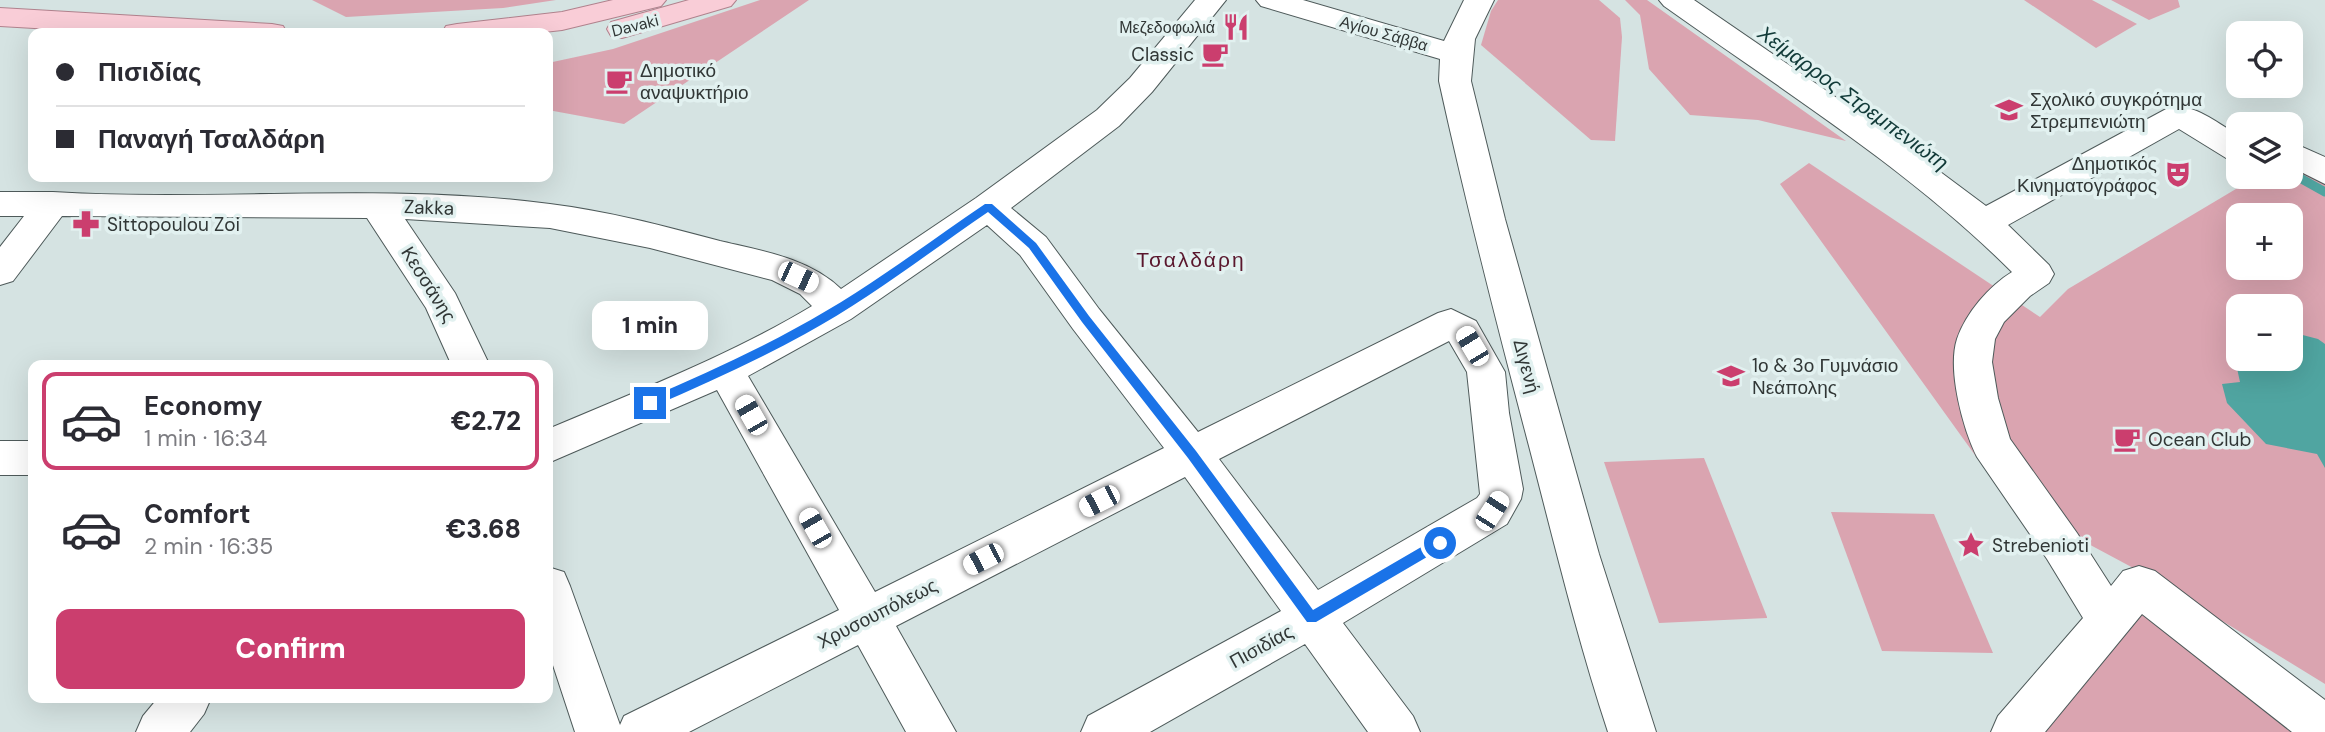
<!DOCTYPE html>
<html lang="en">
<head>
<meta charset="utf-8">
<style>
	:root { --surface:#fff; --page:#f2f2f3; --text:#2b2b33; --muted:#7c7c81; --line:#e1e1e2; --accent:#cb3e6e }
	body { margin:0; font-family:"DM Sans",sans-serif; background:var(--page); color:var(--text); height:100vh; display:flex; flex-direction:column; font-size:26px; white-space:nowrap }
	* { box-sizing:border-box; margin:0 }
	p { font-size:23px; color:var(--muted) }
	.icon { flex:none; width:38px; height:38px; fill:none; stroke:currentColor; stroke-width:2; stroke-linecap:round; stroke-linejoin:round }
	.map { position:relative; flex:1; overflow:hidden }
	.drawer { position:absolute; left:28px; top:360px; width:525px; height:343px; display:flex; flex-direction:column; background:var(--surface); border-radius:14px; box-shadow:0 7px 28px #0002 }
	.drawer>* { flex:none }
	.top-card { position:absolute; left:28px; top:28px; width:525px; height:154px; border-radius:14px; box-shadow:0 7px 28px #0002; display:grid; align-content:center; height:154px; padding:0 28px; background:var(--surface) }
	.controls { position:absolute; left:2226px; top:21px; display:grid; gap:14px }
	.controls a { display:grid; place-items:center; width:77px; height:77px; border-radius:14px; background:var(--surface); box-shadow:0 7px 28px #0002; font-size:35px }
	.end { position:absolute; width:32px; height:32px; margin:-16px; border:9px solid #1a73e8; background:#fff; box-shadow:0 0 0 4px #fff }
	.from { border-radius:50% }
	.bubble { position:absolute; height:49px; border-radius:14px; background:var(--surface); box-shadow:0 7px 28px #0002; font-size:23px; font-weight:800; line-height:49px; text-align:center }
	.car { position:absolute; width:21px; height:42px; margin:-21px -10px; border-radius:9px; box-shadow:0 0 5px 2px #0007; background:linear-gradient(#fff 24%,#345 0 40%,#fff 0 76%,#345 0 86%,#fff 0) }
	.top-card b { display:flex; align-items:center; gap:24px; height:66px; font-size:26px }
	.top-card b+b { border-top:2px solid var(--line) }
	.top-card i { width:18px; height:18px; background:var(--text) }
	ul { padding:12px 0 0; list-style:none }
	li { display:flex; align-items:center; gap:21px; height:98px; margin:0 14px 10px; padding:0 14px; border:4px solid transparent; border-radius:14px }
	li div { flex:1 }
	li b { display:block; font-size:26px }
	li em { font-style:normal; font-weight:800 }
	li.current { border-color:var(--accent) }
	li>.icon { width:63px; height:63px; stroke-width:1.5 }
	.button { display:flex; gap:14px; margin-top:auto; padding:14px 28px }
	.button a { flex:1; height:80px; border-radius:14px; background:var(--accent); color:#fff; font-size:28px; font-weight:800; line-height:80px; text-align:center }
	.map>svg:first-child { display:block }
	.green { fill:#daa4b0; fill-rule:evenodd }
	.water { fill:#50a5a1 }
	.lines { fill:none; stroke-linecap:round; stroke-linejoin:round }
	.stream { stroke:#50a5a1; stroke-width:9 }
	.minor-casing { stroke:#4e5a5a; stroke-width:2 }
	.major-casing { stroke:#b0828d; stroke-width:2 }
	.minor { fill:#fff; fill-rule:evenodd }
	.major { fill:#f9cdd7; fill-rule:evenodd }
	.route { fill:#1a73e8 }
	.labels { text-anchor:middle; stroke-width:7; stroke-linejoin:round; paint-order:stroke }
	.far-street-label { font-size:16px; fill:#313736; stroke:#e2f1f0 }
	.far-poi-label { font-size:16px; fill:#313736; stroke:#e2f1f0; text-anchor:end }
	.poi-label { font-size:19px; fill:#313736; stroke:#e2f1f0; text-anchor:start }
	.street-label { font-size:19px; fill:#313736; stroke:#e2f1f0 }
	.water-label { font-size:21px; font-style:italic; fill:#113a38; stroke:#e2f1f0 }
	.neighbourhood-label { font-size:21px; letter-spacing:2px; fill:#5a172d; stroke:#e2f1f0 }
</style>
</head>
<body>
<div class="map">
<svg width="2325" height="732" viewBox="0 0 2325 732">
	<rect width="100%" height="100%" fill="#d5e3e2"/>
	<g class="green">
		<path d="M 312,0 L 556,0 L 503,8 L 346,17 Z"/>
		<path d="M 760,0 L 809,0 L 624,124 L 548,110 L 548,63 L 613,49 Z"/>
		<path d="M 1498,0 L 1599,0 L 1620,18 L 1622,37 L 1615,141 L 1591,140 L 1481,45 L 1491,11 Z"/>
		<path d="M 1625,0 L 1647,0 L 1846,141 L 1758,120 L 1690,115 L 1649,69 L 1640,15 Z"/>
		<path d="M 2024,0 L 2092,0 L 2137,24 L 2096,48 Z"/>
		<path d="M 2111,0 L 2178,0 L 2180,7 L 2149,20 Z"/>
		<path d="M 2292,158 L 2325,176 L 2325,684 L 2152,578 L 2008,501 L 1780,184 L 1809,163 L 2040,317 L 2068,289 L 2256,177 L 2291,177 ZM 2238,215 L 2291,215 L 2291,268 L 2238,268 ZM 2238,306 L 2291,306 L 2291,359 L 2238,359 Z"/>
		<path d="M 1704,458 L 1767,617 L 1767,618 L 1659,623 L 1604,462 Z"/>
		<path d="M 1831,512 L 1934,514 L 1993,653 L 1882,651 Z"/>
		<path d="M 2148,600 L 2312,732 L 2043,732 Z"/>
	</g>
	<path class="water" d="M 2291,332 L 2318,339 L 2325,344 L 2325,468 L 2317,454 L 2266,444 L 2227,403 L 2222,384 L 2240,382 L 2230,336 L 2238,333 L 2238,359 L 2291,359 Z"/>
	<g class="lines">
		<path class="stream" d="M 2291,173 L 2325,192"/>
		<defs>
			<g id="minor">
				<path d="M 1195,0 L 1226,0 L 1152,92 L 1119,126 L 1011,208 L 1046,237 L 1099,309 L 1198,432 L 1438,313 L 1451,309 L 1476,321 L 1505,372 L 1509,413 L 1523,489 L 1521,499 L 1507,524 L 1343,623 L 1413,716 L 1420,732 L 1368,732 L 1305,644 L 1150,732 L 1081,732 L 1088,716 L 1281,611 L 1185,477 L 896,626 L 956,732 L 906,732 L 858,645 L 689,732 L 575,732 L 548,650 L 548,567 L 564,572 L 570,586 L 620,725 L 624,716 L 839,610 L 717,390 L 548,463 L 548,429 C 637,391 729,356 812,306 L 800,294 L 772,280 L 650,248 L 550,228 L 405,219 L 455,293 L 490,366 L 452,366 L 426,308 L 367,218 L 62,216 L 13,281 L 0,285 L 0,247 L 24,216 L 0,216 L 0,192 L 53,192 C 218,202 385,182 550,204 C 607,211 664,226 720,241 C 762,251 809,258 841,289 L 976,198 L 1097,110 L 1130,78 ZM 987,225 L 1020,255 L 1073,329 L 1164,448 L 875,592 L 748,376 L 851,319 ZM 1449,341 L 1467,372 L 1480,494 L 1477,498 L 1318,590 L 1219,459 Z"/>
				<path d="M 1256,0 L 1303,0 L 1444,41 L 1464,0 L 1494,0 L 1475,39 L 1471,81 L 1505,219 L 1599,554 L 1656,732 L 1608,732 C 1577,638 1554,542 1529,446 C 1497,325 1466,204 1439,81 L 1440,59 L 1261,6 Z"/>
				<path d="M 1659,0 L 1694,0 L 1888,133 L 1986,206 L 2168,108 C 2192,101 2217,123 2238,135 L 2238,161 L 2226,158 L 2179,129 L 2008,225 L 2049,265 L 2054,274 L 2049,283 L 2030,296 L 2004,322 L 1995,339 L 1992,362 L 1998,398 L 2010,439 L 2077,533 L 2111,586 L 2123,571 L 2139,566 L 2155,571 L 2325,700 L 2325,732 L 2292,732 L 2142,614 L 2045,732 L 1991,732 L 1998,716 L 2083,618 L 2047,559 L 1977,457 C 1963,429 1947,370 1957,339 C 1966,313 1989,286 2012,272 C 1909,169 1782,90 1664,6 Z"/>
				<path d="M 2291,142 L 2325,157 L 2325,184 L 2291,167 Z"/>
				<rect x="0" y="441" width="33" height="34"/>
				<path d="M 158,698 L 211,698 L 204,714 L 190,732 L 136,732 L 143,716 Z"/>
			</g>
			<g id="major">
				<path d="M 613,0 L 666,0 L 661,6 L 562,30 L 535,33 L 442,33 L 446,26 L 457,24 L 562,12 Z"/>
				<path d="M 689,0 L 736,0 L 731,6 L 622,38 L 611,36 L 607,29 L 611,22 Z"/>
				<path d="M 0,8 L 272,24 L 283,26 L 287,33 L 120,33 L 0,26 Z"/>
			</g>
		</defs>
		<use href="#minor" class="minor-casing"/>
		<use href="#major" class="major-casing"/>
		<use href="#minor" class="minor"/>
		<use href="#major" class="major"/>
	</g>
	<path class="route" d="M 985,204 L 992,204 L 1036,243 L 1089,316 L 1196,451 L 1313,610 L 1435,539 L 1444,539 L 1444,547 L 1316,622 L 1307,622 L 1188,458 L 1082,322 L 1029,248 L 988,212 C 928,253 869,299 805,334 C 756,361 705,384 654,406 L 646,406 L 646,399 C 697,377 747,355 796,328 C 862,293 923,246 985,204 Z"/>
	<defs>
		<symbol id="restaurant-bare" viewBox="-9 -9 18 18"><path d="M-5-6h1v4h1v-4h1v4h1v-4h1v5L-1.5 .5V6h-2V.5L-5-1ZM5-6V6H3V1.5H1.5Q1.5-4 5-6Z" fill="#cb3e6e" stroke="#e2f1f0" stroke-width="2.5" paint-order="stroke"/></symbol>
		<symbol id="cafe-bare" viewBox="-9 -9 18 18"><path d="M-5.5-4.5H6V0H3Q3 3.5 0 3.5H-2.5Q-5.5 3.5-5.5 0ZM3-3.2v2h1.7v-2ZM-6 4.5H4V6H-6Z" fill="#cb3e6e" stroke="#e2f1f0" stroke-width="2.5" paint-order="stroke"/></symbol>
		<symbol id="school-bare" viewBox="-9 -9 18 18"><path d="M0-5L7-2L0 1L-7-2ZM-4 1L0 2.5L4 1V4Q0 6-4 4Z" fill="#cb3e6e" stroke="#e2f1f0" stroke-width="2.5" paint-order="stroke"/></symbol>
		<symbol id="theatre-bare" viewBox="-9 -9 18 18"><path d="M-5-5.5Q0-4 5-5.5V0Q5 5 0 6Q-5 5-5 0ZM-3.3-2.5H-1v1.5H-3.3ZM1-2.5H3.3v1.5H1ZM-2.8 1Q0 5.5 2.8 1Z" fill="#cb3e6e" stroke="#e2f1f0" stroke-width="2.5" paint-order="stroke"/></symbol>
		<symbol id="pharmacy-bare" viewBox="-9 -9 18 18"><path d="M-2-6h4v4h4v4h-4v4h-4v-4h-4v-4h4Z" fill="#cb3e6e" stroke="#e2f1f0" stroke-width="2.5" paint-order="stroke"/></symbol>
		<symbol id="sight-bare" viewBox="-9 -9 18 18"><path d="M0-6L1.8-2.2L6-1.7L2.9 1.2L3.7 5.4L0 3.3L-3.7 5.4L-2.9 1.2L-6-1.7L-1.8-2.2Z" fill="#cb3e6e" stroke="#e2f1f0" stroke-width="2.5" paint-order="stroke"/></symbol>
	</defs>
	<g fill-rule="evenodd">
		<use href="#restaurant-bare" x="1217" y="8" width="38" height="38"/>
		<use href="#cafe-bare" x="1196" y="35" width="38" height="38"/>
		<use href="#cafe-bare" x="600" y="62" width="38" height="38"/>
		<use href="#school-bare" x="1990" y="91" width="38" height="38"/>
		<use href="#theatre-bare" x="2159" y="155" width="38" height="38"/>
		<use href="#pharmacy-bare" x="67" y="205" width="38" height="38"/>
		<use href="#school-bare" x="1712" y="357" width="38" height="38"/>
		<use href="#cafe-bare" x="2108" y="420" width="38" height="38"/>
		<use href="#sight-bare" x="1952" y="526" width="38" height="38"/>
	</g>
	<g class="labels">
		<g class="far-street-label">
			<text transform="translate(635 25) rotate(-14)" y="6">Davaki</text>
			<text transform="translate(1384 33) rotate(16)" y="6">Αγίου Σάββα</text>
		</g>
		<g class="far-poi-label">
			<text x="1215" y="33">Μεζεδοφωλιά</text>
		</g>
		<g class="poi-label">
			<text x="1194" y="61" text-anchor="end">Classic</text>
			<text x="640" y="77">Δημοτικό<tspan x="640" dy="22">αναψυκτήριο</tspan></text>
			<text x="2030" y="106">Σχολικό συγκρότημα<tspan x="2030" dy="22">Στρεμπενιώτη</tspan></text>
			<text x="2157" y="170" text-anchor="end">Δημοτικός<tspan x="2157" dy="22">Κινηματογράφος</tspan></text>
			<text x="107" y="231">Sittopoulou Zoi</text>
			<text x="1752" y="372">1ο &amp; 3ο Γυμνάσιο<tspan x="1752" dy="22">Νεάπολης</tspan></text>
			<text x="2148" y="446">Ocean Club</text>
			<text x="1992" y="552">Strebenioti</text>
		</g>
		<g class="street-label">
			<text transform="translate(429 207) rotate(2)" y="7">Zakka</text>
			<text transform="translate(429 284) rotate(58)" y="7">Κεσσάνης</text>
			<text transform="translate(1527 366) rotate(75)" y="7">Διγενή</text>
			<text transform="translate(877 613) rotate(-27)" y="7">Χρυσουπόλεως</text>
			<text transform="translate(1261 646) rotate(-29)" y="7">Πισιδίας</text>
		</g>
		<g class="water-label">
			<text transform="translate(1853 98) rotate(36)" y="7">Χείμαρρος Στρεμπενιώτη</text>
		</g>
		<g class="neighbourhood-label">
			<text x="1191" y="267">Τσαλδάρη</text>
		</g>
	</g>
</svg>
<div class="controls">
<a><svg class="icon" aria-label="locate" viewBox="0 0 24 24"><circle cx="12" cy="12" r="6"/><path d="M12 2v4M12 18v4M2 12h4M18 12h4"/></svg></a>
<a><svg class="icon" aria-label="layers" viewBox="0 0 24 24"><path d="M12 4l9 5-9 5-9-5zM3 14l9 5 9-5"/></svg></a>
<a>+</a>
<a>−</a>
</div>
<i class="end from" style="left:1440px;top:543px"></i>
<i class="end" style="left:650px;top:403px"></i>
<div class="bubble" style="left:592px;top:301px;width:116px">1 min</div>
<i class="car" style="left:798px;top:277px;rotate:115deg"></i>
<i class="car" style="left:1472px;top:346px;rotate:329deg"></i>
<i class="car" style="left:751px;top:415px;rotate:330deg"></i>
<i class="car" style="left:1099px;top:501px;rotate:243deg"></i>
<i class="car" style="left:1492px;top:511px;rotate:33deg"></i>
<i class="car" style="left:815px;top:528px;rotate:330deg"></i>
<i class="car" style="left:983px;top:559px;rotate:243deg"></i>
<div class="top-card">
<b><i class="from"></i>Πισιδίας</b>
<b><i></i>Παναγή Τσαλδάρη</b>
</div>
<section class="drawer">
<ul>
<li class="current"><svg class="icon" aria-label="car" viewBox="0 0 24 24"><path d="M5 17H2v-5l4-1 3-4h7l3 4 3 1v5h-3M9 17h6M6 11h13"/><circle cx="7" cy="17" r="2"/><circle cx="17" cy="17" r="2"/></svg><div><b>Economy</b><p>1 min · 16:34</p></div><em>€2.72</em></li>
<li><svg class="icon" aria-label="car" viewBox="0 0 24 24"><path d="M5 17H2v-5l4-1 3-4h7l3 4 3 1v5h-3M9 17h6M6 11h13"/><circle cx="7" cy="17" r="2"/><circle cx="17" cy="17" r="2"/></svg><div><b>Comfort</b><p>2 min · 16:35</p></div><em>€3.68</em></li>
</ul>
<div class="button"><a>Confirm</a></div>
</section>
</div>
</body>
</html>
